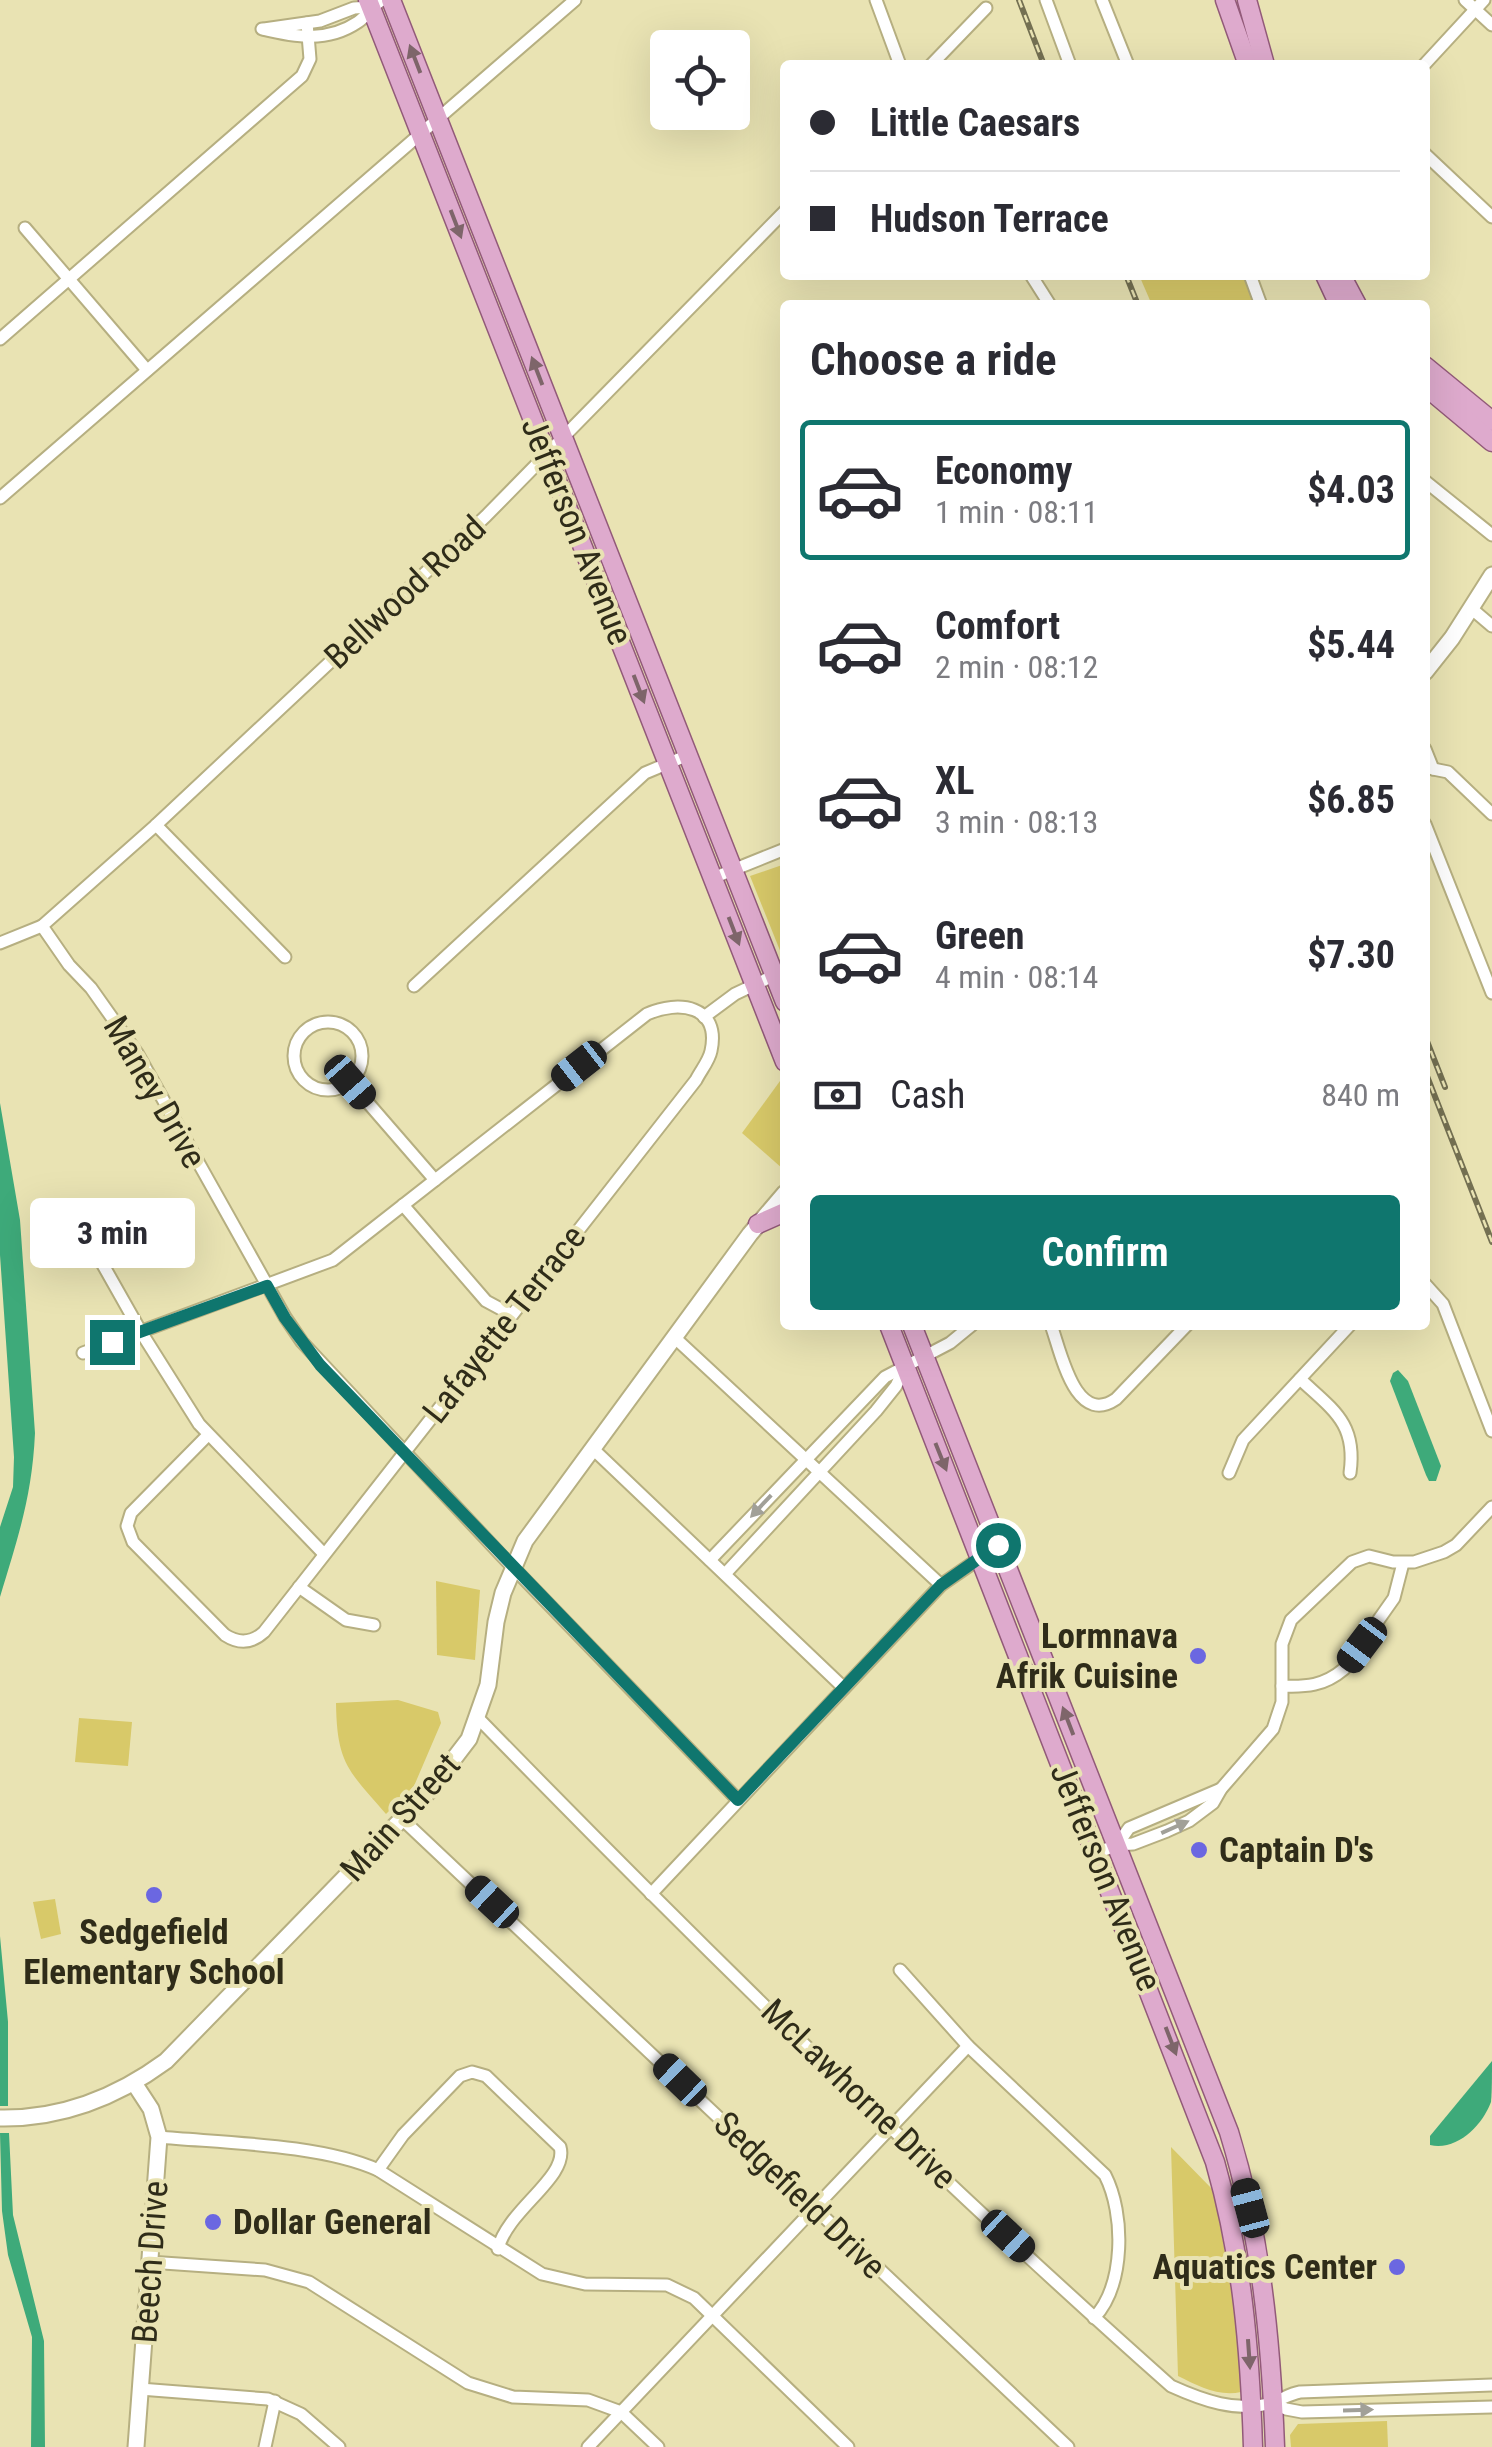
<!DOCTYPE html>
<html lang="en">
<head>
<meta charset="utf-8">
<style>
	:root { --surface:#fff; --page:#f7f7f7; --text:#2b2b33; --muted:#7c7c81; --line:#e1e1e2; --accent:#0f766e }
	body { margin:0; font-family:"Roboto Condensed",sans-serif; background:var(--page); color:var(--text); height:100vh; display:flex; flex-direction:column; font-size:38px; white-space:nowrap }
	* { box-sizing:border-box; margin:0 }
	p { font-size:32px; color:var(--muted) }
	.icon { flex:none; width:55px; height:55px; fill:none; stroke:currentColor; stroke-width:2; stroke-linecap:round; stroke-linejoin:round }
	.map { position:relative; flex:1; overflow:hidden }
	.side { position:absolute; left:780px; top:300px; width:650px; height:1030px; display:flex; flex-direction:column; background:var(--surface); border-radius:10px; box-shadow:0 10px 40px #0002 }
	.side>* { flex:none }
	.guide { position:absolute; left:780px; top:60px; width:650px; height:220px; border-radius:10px; box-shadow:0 10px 40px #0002; display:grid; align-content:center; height:220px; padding:0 30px; background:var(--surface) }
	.tools { position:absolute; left:650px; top:30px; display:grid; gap:20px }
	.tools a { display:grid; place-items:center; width:100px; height:100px; border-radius:10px; background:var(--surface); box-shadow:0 10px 40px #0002; font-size:50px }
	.end { position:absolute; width:45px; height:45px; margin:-22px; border:12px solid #0f766e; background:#fff; box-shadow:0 0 0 5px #fff }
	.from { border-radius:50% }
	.bubble { position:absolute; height:70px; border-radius:10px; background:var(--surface); box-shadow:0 10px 40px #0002; font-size:32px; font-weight:700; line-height:70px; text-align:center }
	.car { position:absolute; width:30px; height:60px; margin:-30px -15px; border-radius:12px; box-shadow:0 0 8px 2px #0007; background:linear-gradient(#222 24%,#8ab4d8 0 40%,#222 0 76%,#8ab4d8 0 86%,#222 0) }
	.guide b { display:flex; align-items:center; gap:35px; height:95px; font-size:38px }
	.guide b+b { border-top:2px solid var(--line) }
	.guide i { width:25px; height:25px; background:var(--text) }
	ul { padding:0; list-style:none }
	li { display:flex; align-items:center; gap:30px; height:140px; margin:0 20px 15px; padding:0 10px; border:5px solid transparent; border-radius:10px }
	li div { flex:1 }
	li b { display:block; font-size:38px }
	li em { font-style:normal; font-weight:700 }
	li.current { border-color:var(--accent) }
	li>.icon { width:90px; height:90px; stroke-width:1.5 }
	h2 { padding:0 30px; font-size:45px; line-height:120px }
	.pay { display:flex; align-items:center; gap:25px; height:110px; padding:0 30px; font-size:38px }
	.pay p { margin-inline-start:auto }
	.button { display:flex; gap:20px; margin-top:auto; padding:20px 30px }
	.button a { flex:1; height:115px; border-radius:10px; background:var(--accent); color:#fff; font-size:40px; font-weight:700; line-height:115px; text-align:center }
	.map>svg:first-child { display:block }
	.green { fill:#d8c969 }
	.water { fill:#3eaa7a }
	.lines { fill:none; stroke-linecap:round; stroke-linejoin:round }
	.street-casing { stroke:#b6af81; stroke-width:15 }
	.secondary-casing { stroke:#b6af81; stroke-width:19 }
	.primary-casing { stroke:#925a79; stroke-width:21 }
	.street { stroke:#fff; stroke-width:11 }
	.secondary { stroke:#fff; stroke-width:15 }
	.primary { stroke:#deaacd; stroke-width:18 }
	.rail-casing { stroke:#747052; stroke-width:6 }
	.rail { stroke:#e9e3b3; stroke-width:2.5; stroke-dasharray:8; stroke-linecap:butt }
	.oneway { fill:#7e656a }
	.oneway2 { fill:#a1a098 }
	.route { stroke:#0f766e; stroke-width:12 }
	.poi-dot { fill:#6b67e1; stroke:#e9e3b3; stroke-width:4 }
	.labels { text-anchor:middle; stroke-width:8; stroke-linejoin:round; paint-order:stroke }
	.street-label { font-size:35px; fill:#2f2c19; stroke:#e9e3b3 }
	.poi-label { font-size:35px; font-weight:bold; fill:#2f2c19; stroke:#e9e3b3; text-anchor:end }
</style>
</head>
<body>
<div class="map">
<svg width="1492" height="2447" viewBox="0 0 1492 2447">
	<rect width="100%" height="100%" fill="#e9e3b3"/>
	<g class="green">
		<path d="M 1139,275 L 1246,275 L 1256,305 L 1152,305 Z"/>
		<path d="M 785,864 L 785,957 L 783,958 L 750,876 Z"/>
		<path d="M 780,1081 L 785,1093 L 783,1169 L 742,1133 Z"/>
		<path d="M 436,1581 L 480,1590 L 475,1660 L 437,1655 Z"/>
		<path d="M 398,1700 L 438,1712 L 441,1723 L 414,1786 L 386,1814 C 348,1770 337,1764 336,1703 Z"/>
		<path d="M 79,1718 L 132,1722 L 128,1766 L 75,1762 Z"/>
		<path d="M 55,1899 L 61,1934 L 41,1939 L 33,1902 Z"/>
		<path d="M 1171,2147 L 1214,2191 L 1236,2314 L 1241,2392 C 1219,2397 1198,2386 1178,2376 Z"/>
		<path d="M 1387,2421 L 1388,2447 L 1291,2447 L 1290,2435 L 1298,2424 Z"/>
	</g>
	<g class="water">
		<path d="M 0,1103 L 20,1220 L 35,1433 C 32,1497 18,1537 0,1597 L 0,1527 L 13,1487 L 14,1457 L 0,1255 Z"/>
		<path d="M 1398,1370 L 1408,1381 L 1441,1466 L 1436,1481 L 1429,1481 L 1426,1475 L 1390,1381 L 1393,1373 Z"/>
		<path d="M 0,1936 L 8,2022 L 8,2106 L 0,2106 Z"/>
		<path d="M 1492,2061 C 1492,2073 1492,2091 1491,2102 C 1482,2126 1457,2151 1430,2145 L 1430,2136 Z"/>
		<path d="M 0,2133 L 9,2133 L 13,2215 L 44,2341 L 45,2447 L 31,2447 L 32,2337 L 8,2255 L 2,2211 Z"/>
	</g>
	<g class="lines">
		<defs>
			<g id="street">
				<path d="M 876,0 L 900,65"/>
				<path d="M 1046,0 L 1070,65"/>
				<path d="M 1102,0 L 1128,65"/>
				<path d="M 1465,0 L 1492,25"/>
				<path d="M 262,29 C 295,37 327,43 358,22 C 367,16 372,6 382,0"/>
				<path d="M 264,29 L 320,21 L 354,8 L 371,7"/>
				<path d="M 931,65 L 986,8"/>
				<path d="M 1424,65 L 1484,0"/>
				<path d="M 1425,154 L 1492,217"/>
				<path d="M 25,228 L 147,370"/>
				<path d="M 1031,275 L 1050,305"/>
				<path d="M 1250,275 L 1261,305"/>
				<path d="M 0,339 L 302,76 L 310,59 L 307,23"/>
				<path d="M 1425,481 L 1492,535"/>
				<path d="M 0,498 L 575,0"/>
				<path d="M 1472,609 L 1492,626"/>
				<path d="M 1425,749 L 1433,769"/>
				<path d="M 1433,769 L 1448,772 L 1492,814"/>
				<path d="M 1425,824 L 1492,993"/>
				<path d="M 156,825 L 285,957"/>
				<path d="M 713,878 L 785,849"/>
				<path d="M 42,926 L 69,965 L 91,988 L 137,1053 L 285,1317 L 302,1342 L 502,1556 L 738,1800"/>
				<path d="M 0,943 L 42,926 L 156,825 L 486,516 L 785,211"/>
				<path d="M 414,986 L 645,773 L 688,755"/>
				<path d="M 704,1017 L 735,994 L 775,975"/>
				<circle cx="328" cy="1056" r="34"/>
				<path d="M 350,1082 L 435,1180"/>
				<path d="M 403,1205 L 486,1301 L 512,1315"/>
				<path d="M 72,1210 L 141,1332 L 199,1424 L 324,1554"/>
				<path d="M 1425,1284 L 1443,1304 L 1492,1431"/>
				<path d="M 1051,1325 C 1061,1352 1075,1427 1116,1399 L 1187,1325"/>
				<path d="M 674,1337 L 941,1585"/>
				<path d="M 83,1353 L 333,1260 L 647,1014 C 678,1000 721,1005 711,1051 C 709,1061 701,1070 696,1080 L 264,1632 C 252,1643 239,1644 225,1635 L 133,1542 L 127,1526 L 131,1513 L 208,1435"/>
				<path d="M 1300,1379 C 1333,1410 1357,1423 1350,1473"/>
				<path d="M 592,1448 L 844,1688"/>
				<path d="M 1229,1473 L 1243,1440 L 1350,1325"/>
				<path d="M 710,1560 L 885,1377 L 950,1343 L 972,1325"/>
				<path d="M 725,1574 L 876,1411 L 896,1386 L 905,1367"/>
				<path d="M 299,1587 L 346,1620 L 374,1625"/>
				<path d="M 1282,1686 C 1306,1687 1324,1686 1344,1669 L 1394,1598 L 1403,1563"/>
				<path d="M 479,1719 C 702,1948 932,2174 1171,2386 C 1202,2400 1237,2413 1271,2403 C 1281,2400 1289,2394 1300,2392 L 1492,2385"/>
				<path d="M 402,1819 L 1068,2447"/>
				<path d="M 1117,1845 L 1129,1828 L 1221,1789"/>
				<path d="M 1096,1853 L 1117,1845 L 1133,1844 L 1167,1831 L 1189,1821 L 1213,1803 L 1221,1789 L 1273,1729 L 1282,1702 L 1282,1644 L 1291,1620 L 1352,1562 L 1369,1556 L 1393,1562 L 1414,1562 L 1444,1552 L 1456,1545 L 1492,1507"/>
				<path d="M 651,1894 L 941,1585 L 999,1545"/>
				<path d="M 900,1970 L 968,2046 L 1105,2175 C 1125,2214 1125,2285 1094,2318"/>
				<path d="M 159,2137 C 223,2143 321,2144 378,2170 L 542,2274 L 585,2284 L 667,2285 L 694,2298 L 848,2447"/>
				<path d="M 378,2170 L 403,2135 L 460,2076 L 472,2072 L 486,2076 L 560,2147 C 569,2177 507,2210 498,2249"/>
				<path d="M 149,2262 L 265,2270 L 309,2282 L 468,2383 L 513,2397 L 588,2400 L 621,2412 L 658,2447"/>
				<path d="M 140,2389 L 268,2399 L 301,2414 L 339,2447"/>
				<path d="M 1273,2403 L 1286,2409 L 1302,2412 L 1492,2407"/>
				<path d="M 265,2447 L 275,2401"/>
				<path d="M 588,2447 L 968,2046"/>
			</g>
			<g id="secondary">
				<path d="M 1425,672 L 1452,638 L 1492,575"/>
				<path d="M 134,2083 L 151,2109 L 159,2137 L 136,2447"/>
				<path d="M 0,2118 C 61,2119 117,2097 166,2061 L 430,1790 L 469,1739 L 488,1685 L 496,1622 L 503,1593 L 525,1541 L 750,1234 L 785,1193"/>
			</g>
			<g id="primary">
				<path d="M 368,0 L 785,1062"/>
				<path d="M 391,0 L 785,1002"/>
				<path d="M 1225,0 L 1248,65"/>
				<path d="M 1247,0 L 1265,65"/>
				<path d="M 1325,275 L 1339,305"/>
				<path d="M 1341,275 L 1357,305"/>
				<path d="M 1425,366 L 1492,421"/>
				<path d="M 1425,386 L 1492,442"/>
				<path d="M 758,1224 L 785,1212"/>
				<path d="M 889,1325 L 1215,2162 C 1242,2256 1250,2350 1253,2447"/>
				<path d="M 912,1325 L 1229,2132 C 1261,2236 1271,2339 1275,2447"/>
			</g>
		</defs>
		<use href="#street" class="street-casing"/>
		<use href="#secondary" class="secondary-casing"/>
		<use href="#primary" class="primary-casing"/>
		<use href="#street" class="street"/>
		<use href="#secondary" class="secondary"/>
		<use href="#primary" class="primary"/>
		<defs>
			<g id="rail">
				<path d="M 1019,0 L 1044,65"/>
				<path d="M 1126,275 L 1138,305"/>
				<path d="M 1425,1036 L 1445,1087"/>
				<path d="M 1425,1071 L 1492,1242"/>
			</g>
		</defs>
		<use href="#rail" class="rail-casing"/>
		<use href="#rail" class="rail"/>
	</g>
	<defs><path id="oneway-solid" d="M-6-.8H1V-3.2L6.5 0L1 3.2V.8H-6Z" transform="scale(2.5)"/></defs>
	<g class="oneway">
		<use href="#oneway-solid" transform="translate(415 59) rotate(-111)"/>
		<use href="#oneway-solid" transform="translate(456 224) rotate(69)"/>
		<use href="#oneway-solid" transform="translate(537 371) rotate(-111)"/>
		<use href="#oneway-solid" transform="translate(639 689) rotate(69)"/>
		<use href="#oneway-solid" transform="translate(734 931) rotate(69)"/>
		<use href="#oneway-solid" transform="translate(941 1457) rotate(68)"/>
		<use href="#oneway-solid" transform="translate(1068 1721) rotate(-111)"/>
		<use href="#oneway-solid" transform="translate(1171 2041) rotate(69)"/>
		<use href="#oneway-solid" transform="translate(1249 2354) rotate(86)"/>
	</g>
	<g class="oneway2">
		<use href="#oneway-solid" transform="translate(761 1506) rotate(133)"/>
		<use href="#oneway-solid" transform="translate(1175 1827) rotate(-24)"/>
		<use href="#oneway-solid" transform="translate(1358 2410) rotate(-2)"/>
	</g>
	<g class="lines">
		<path class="route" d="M 112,1342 L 267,1286 L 285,1318 L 320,1365 L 738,1800 L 941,1585 L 998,1545"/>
	</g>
	<g class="poi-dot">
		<circle cx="1198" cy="1656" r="10"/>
		<circle cx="1199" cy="1850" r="10"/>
		<circle cx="154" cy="1895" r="10"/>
		<circle cx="213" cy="2222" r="10"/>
		<circle cx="1397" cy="2267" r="10"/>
	</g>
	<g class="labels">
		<g class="street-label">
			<text transform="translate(577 531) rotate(68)" y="12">Jefferson Avenue</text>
			<text transform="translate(405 592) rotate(-43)" y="12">Bellwood Road</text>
			<text transform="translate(155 1092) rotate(60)" y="12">Maney Drive</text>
			<text transform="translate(504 1324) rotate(-52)" y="12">Lafayette Terrace</text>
			<text transform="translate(400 1817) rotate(-48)" y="12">Main Street</text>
			<text transform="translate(1106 1877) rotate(68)" y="12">Jefferson Avenue</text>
			<text transform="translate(859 2094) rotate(44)" y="12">McLawhorne Drive</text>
			<text transform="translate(800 2195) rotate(44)" y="12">Sedgefield Drive</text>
			<text transform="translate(150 2262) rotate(-86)" y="12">Beech Drive</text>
		</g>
		<g class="poi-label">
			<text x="1178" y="1648">Lormnava<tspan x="1178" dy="40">Afrik Cuisine</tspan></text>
			<text x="1219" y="1862" text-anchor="start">Captain D's</text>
			<text x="154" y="1944" text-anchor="middle">Sedgefield<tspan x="154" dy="40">Elementary School</tspan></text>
			<text x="233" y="2234" text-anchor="start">Dollar General</text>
			<text x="1377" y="2279">Aquatics Center</text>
		</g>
	</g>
</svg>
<div class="tools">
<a><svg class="icon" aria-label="locate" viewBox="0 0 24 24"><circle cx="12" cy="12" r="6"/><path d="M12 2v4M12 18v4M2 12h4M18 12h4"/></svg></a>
</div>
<i class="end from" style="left:998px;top:1545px"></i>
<i class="end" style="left:112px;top:1342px"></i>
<div class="bubble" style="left:30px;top:1198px;width:165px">3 min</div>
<i class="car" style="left:579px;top:1066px;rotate:232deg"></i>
<i class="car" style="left:350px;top:1082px;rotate:139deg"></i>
<i class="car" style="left:1362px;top:1645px;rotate:217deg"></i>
<i class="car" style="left:492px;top:1902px;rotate:313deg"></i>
<i class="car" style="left:680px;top:2080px;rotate:314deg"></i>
<i class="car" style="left:1250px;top:2208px;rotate:345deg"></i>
<i class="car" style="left:1008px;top:2236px;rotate:133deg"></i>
<div class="guide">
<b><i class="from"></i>Little Caesars</b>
<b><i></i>Hudson Terrace</b>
</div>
<section class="side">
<h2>Choose a ride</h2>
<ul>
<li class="current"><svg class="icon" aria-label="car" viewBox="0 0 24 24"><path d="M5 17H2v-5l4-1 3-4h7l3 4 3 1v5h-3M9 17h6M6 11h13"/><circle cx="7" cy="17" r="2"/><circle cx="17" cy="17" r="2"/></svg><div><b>Economy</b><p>1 min · 08:11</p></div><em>$4.03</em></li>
<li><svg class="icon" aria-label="car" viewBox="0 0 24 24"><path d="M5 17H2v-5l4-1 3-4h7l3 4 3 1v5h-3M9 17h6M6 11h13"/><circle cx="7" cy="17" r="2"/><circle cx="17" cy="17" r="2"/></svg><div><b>Comfort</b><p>2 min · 08:12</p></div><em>$5.44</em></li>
<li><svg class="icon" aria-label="car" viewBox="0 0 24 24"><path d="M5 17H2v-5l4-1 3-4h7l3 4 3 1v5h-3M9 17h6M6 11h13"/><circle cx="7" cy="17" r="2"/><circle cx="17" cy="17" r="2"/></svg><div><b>XL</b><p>3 min · 08:13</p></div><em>$6.85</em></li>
<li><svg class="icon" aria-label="car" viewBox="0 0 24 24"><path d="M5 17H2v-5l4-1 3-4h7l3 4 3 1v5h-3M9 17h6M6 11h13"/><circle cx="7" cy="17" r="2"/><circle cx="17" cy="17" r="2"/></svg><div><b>Green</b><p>4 min · 08:14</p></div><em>$7.30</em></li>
</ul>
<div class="pay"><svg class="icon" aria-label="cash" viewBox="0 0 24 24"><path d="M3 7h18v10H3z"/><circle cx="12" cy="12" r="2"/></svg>Cash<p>840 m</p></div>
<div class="button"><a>Confirm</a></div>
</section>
</div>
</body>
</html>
